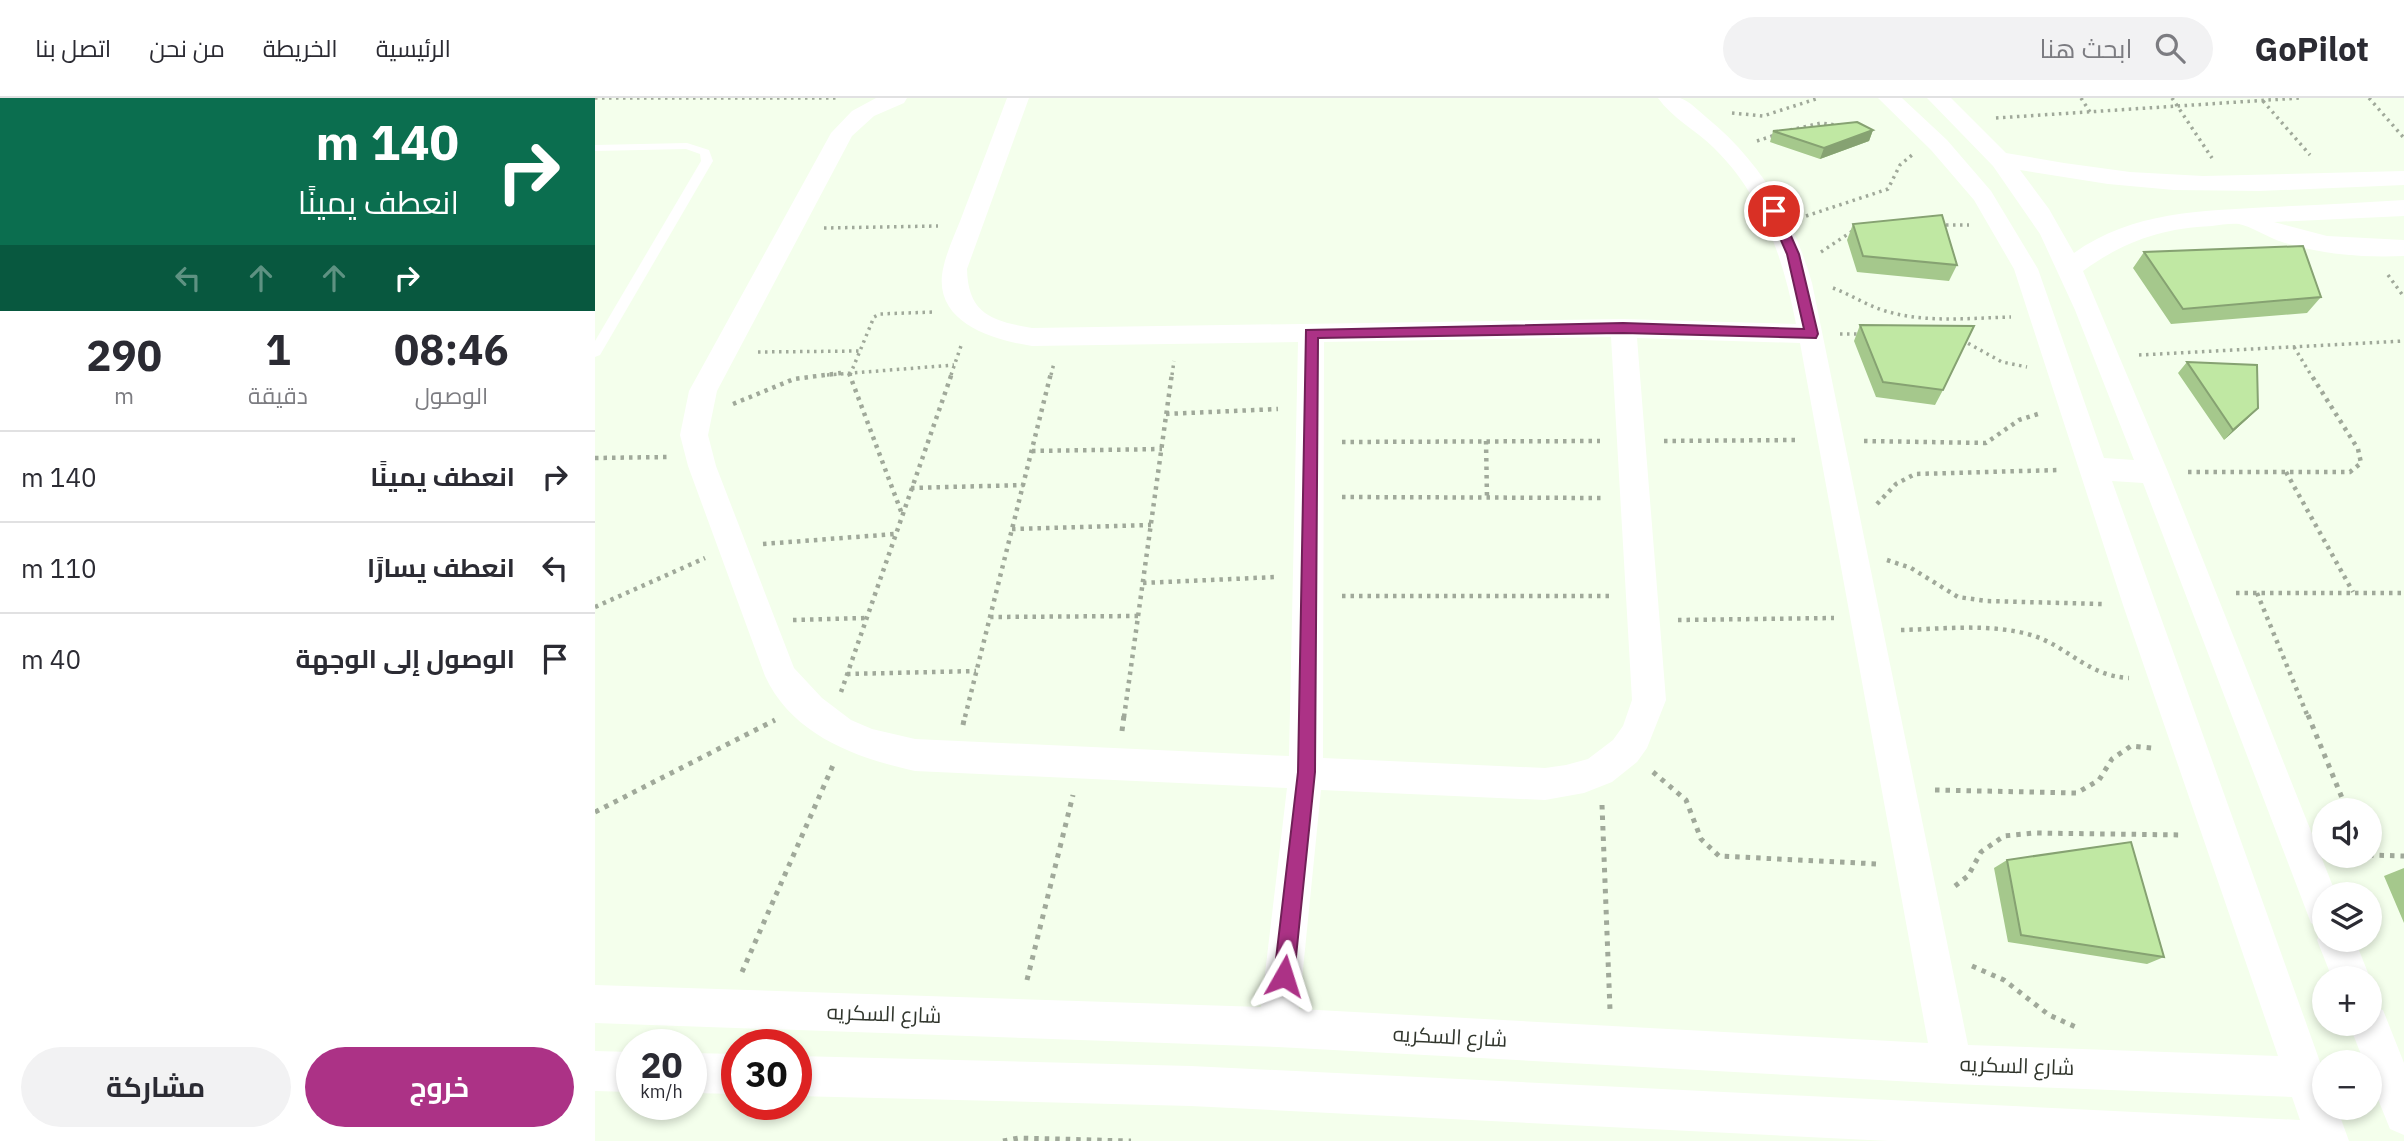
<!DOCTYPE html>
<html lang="ar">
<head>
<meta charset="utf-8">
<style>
	:root { --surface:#fff; --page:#f2f2f3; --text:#2b2b33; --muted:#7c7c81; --line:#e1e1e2; --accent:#ac3286 }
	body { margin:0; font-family:"IBM Plex Sans",Cairo,sans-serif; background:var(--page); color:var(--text); direction:rtl; height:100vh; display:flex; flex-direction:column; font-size:26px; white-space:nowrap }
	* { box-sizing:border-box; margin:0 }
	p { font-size:23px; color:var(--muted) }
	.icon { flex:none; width:38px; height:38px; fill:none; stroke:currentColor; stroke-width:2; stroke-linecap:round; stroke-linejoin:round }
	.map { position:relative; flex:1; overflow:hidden; direction:ltr }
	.panel { display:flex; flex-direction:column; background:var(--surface); width:595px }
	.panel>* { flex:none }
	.banner { background:#0b6e4f; color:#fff; overflow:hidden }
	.tools { position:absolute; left:1717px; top:700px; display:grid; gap:14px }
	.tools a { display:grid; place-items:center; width:70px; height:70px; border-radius:50%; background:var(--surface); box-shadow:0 4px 10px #0003; font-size:35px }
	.speed { position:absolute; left:21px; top:931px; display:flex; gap:14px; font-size:35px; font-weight:700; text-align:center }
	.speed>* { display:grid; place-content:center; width:91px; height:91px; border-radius:50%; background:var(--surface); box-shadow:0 4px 10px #0003; line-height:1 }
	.speed small { font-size:18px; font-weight:400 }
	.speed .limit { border:10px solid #d22; background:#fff; color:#111 }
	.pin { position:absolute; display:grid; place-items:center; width:60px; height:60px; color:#fff; margin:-30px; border:4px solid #fff; border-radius:50%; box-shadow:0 2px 7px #0007 }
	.me { position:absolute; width:77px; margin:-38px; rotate:6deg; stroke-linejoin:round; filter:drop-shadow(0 0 5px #0008) }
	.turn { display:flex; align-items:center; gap:24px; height:147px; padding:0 21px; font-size:32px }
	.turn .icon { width:91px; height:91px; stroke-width:2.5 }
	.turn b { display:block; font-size:49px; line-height:60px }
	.lanes { display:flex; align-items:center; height:66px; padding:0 21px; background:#0003; justify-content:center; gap:35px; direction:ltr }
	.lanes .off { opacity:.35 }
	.eta { display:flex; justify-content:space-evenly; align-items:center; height:119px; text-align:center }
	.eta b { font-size:42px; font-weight:700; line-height:49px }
	.primary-button { display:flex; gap:14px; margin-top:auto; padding:14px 21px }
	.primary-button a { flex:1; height:80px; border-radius:42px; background:var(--accent); color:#fff; font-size:28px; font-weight:700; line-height:80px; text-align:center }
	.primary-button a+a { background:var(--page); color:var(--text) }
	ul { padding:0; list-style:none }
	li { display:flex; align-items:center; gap:21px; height:91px; padding:0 21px; border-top:2px solid var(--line) }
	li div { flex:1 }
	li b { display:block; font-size:26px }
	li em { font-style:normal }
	header { display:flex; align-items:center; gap:42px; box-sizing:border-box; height:98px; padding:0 35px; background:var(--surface); border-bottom:2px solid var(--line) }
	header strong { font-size:33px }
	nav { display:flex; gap:38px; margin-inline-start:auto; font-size:24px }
	.search { width:490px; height:63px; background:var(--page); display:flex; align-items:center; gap:18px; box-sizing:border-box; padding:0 24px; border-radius:38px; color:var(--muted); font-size:26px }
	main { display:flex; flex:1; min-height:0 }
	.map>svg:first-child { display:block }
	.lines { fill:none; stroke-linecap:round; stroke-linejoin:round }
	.path-far2 { stroke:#a0a99a; stroke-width:3.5; stroke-dasharray:2.5 4.5; stroke-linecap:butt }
	.path-far1 { stroke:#a0a99a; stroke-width:4.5; stroke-dasharray:3.5 5; stroke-linecap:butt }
	.path { stroke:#a0a99a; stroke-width:5; stroke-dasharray:4.5 6; stroke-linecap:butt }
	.lane { fill:#fff; fill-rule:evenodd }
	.street { fill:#fff; fill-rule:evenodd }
	.wall { fill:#a5c88c }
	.shaded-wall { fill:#86a272 }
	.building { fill:#c0e8a3; stroke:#86a272; stroke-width:2 }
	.route { fill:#ac3286; stroke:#702057; stroke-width:2 }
	.labels { text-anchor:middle; stroke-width:6; stroke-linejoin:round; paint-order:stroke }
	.near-street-label { font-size:21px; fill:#31362d; stroke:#fff }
</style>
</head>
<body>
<header>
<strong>GoPilot</strong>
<div class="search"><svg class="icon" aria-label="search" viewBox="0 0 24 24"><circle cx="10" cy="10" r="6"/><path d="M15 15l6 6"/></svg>ابحث هنا</div>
<nav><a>الرئيسية</a><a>الخريطة</a><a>من نحن</a><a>اتصل بنا</a></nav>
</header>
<main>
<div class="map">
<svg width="1809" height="1043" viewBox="0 0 1809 1043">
	<rect width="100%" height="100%" fill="#f4ffec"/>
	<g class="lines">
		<path class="path-far2" d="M0,0H243
			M1486,0L1495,14
			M1577,0L1617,60
			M1774,0L1809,40
			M1668,3L1715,57
			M1137,15L1168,18L1224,0
			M1401,20L1704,0
			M1195,32L1226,25L1241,27
			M1162,43L1180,37
			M1211,118L1293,91L1305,67L1317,57
			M1344,127H1374
			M229,130L343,128
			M1226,154L1259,132
			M1793,177L1809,199
			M1238,190C1257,197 1274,209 1294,214C1333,225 1376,220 1416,219
			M1245,236H1264
			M1367,242L1407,264L1432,269
			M1699,249L1716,277
			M163,254L264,253
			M1544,257L1809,243
			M232,277L359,267
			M255,277L279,219L285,216L338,214
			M356,277L367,245
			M456,277L459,265
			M577,277L579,263"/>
		<path class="path-far1" d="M254,275L307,416
			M138,306L199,281L246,275
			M571,316L683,311
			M891,343L892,400
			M1069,343L1204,342
			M1269,343L1391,345L1424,322L1446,315
			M747,344L1005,343
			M437,353L567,351
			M0,360L73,359
			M1593,374H1755L1766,365L1763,351L1715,275
			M1691,374L1758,494
			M316,390L429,387
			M747,399L1007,400
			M1282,406L1301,386L1320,376L1464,372
			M417,431L556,427
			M168,446L300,436
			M1292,462L1316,470L1363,499L1391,503L1508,506
			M548,485L681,479
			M1641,495H1809
			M1662,495L1713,619
			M747,498H1015
			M0,509L110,460
			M395,519L543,518
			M198,522L271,520
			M1083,522L1239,520
			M1306,532C1348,531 1395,525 1436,537C1473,548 1492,578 1534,580
			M252,576L381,573
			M246,594L357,275
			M370,619L456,275
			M529,619L577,275"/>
		<path class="path" d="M1713,617L1752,712
			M368,627L370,617
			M527,633L529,617
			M1058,674L1091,702L1106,741L1124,758L1283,766
			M1340,692L1482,695L1504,682L1517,661L1536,648L1557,650
			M1007,707L1015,912
			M0,714L180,622
			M1774,757L1809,758
			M1360,788L1373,778L1386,754L1409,738L1439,735L1588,737
			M1377,868L1409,882L1454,917L1483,930
			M147,874L239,665
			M432,882L478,697
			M408,1043L424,1040L536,1043"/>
		<path class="lane" d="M92,45L114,52L118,63L5,257L0,259V243L106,63L105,56L91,51L0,53V47Z"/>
		<path class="street" d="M281,0H312L309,5L279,18L257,38L122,293L113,337L121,368L199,570L227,600L256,622L277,631L320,641L694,658L703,244L437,248C397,242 337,224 348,171C352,151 363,130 370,110C384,74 398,37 412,0H434L372,171C373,216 397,223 437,230L1028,221L1201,226C1188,160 1168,98 1119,50C1102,33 1077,20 1063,0C1070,0 1078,0 1085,0C1093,2 1104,13 1111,19C1165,63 1198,119 1217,185L1373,947L1683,958L1528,507L1419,171L1379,102L1336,52L1283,0H1307L1352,42L1396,93L1443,171L1509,360L1539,362L1480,212L1445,136L1398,68L1332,0H1356L1411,55L1469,65L1535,74L1608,78L1809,73V87L1665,93L1579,92L1513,86L1425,72L1454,111L1479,155C1538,113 1606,113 1675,109C1719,107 1764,105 1809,102V118L1679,124L1732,138L1809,142V158C1767,160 1727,156 1687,144C1674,140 1655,128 1644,126C1636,125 1625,127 1617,128C1567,130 1528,144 1488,173L1573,374L1741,796H1729V842H1760L1775,880H1737L1722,842L1727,830L1716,825L1711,812L1548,385L1517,383L1729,975V1010H1742L1754,1043H1294L596,1008L201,998V958L596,968L1705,1022L1697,999L1357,986L683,949L0,925V887L666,909L692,690L320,673C261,660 197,637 170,578L93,368L85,337L94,293L236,35L257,13ZM1016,239L1037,602L1028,628L1018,642L993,661L971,667L950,670L728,660L729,244ZM1042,240L1205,245L1333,945L704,911L726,692L950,702L989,695L1017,684L1042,664L1052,650L1071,602Z
			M1774,907L1788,912L1809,965V1037L1795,1031L1774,979V964H1769L1754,926H1774Z
			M0,953L37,954V994L0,993Z
			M96,955L142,956V996L96,995Z"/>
	</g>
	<path class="wall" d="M1278,32L1274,43L1225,61L1175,44L1178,33Z
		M1258,126L1362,167L1354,183L1262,174L1252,142Z
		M1549,154L1726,199L1712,215L1576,226L1538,170Z
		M1265,227L1348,292L1340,307L1281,299L1259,243Z
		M1592,264L1653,320L1629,342L1583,275Z
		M1412,762L1569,859L1552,866L1413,844L1399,770Z
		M1809,770V825L1789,778Z"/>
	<path class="shaded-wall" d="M1278,32L1274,43L1225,61L1229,50Z
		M1663,310L1653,320L1629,342L1638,332Z"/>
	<path class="building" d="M1262,24L1278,32L1229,50L1178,33Z
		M1347,117L1362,167L1268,158L1258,126Z
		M1708,148L1726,199L1588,211L1549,154Z
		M1265,227L1379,228L1348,292L1288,284Z
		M1592,264L1662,267L1663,310L1638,332Z
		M1536,744L1569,859L1426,837L1412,762Z"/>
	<path class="route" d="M1179,109L1185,113L1204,156L1223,236L1221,240L1028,235L723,240L720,674L699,878L696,885L689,888L682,885L679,878L703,674L711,232L1028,225L1209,231L1192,156L1173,113Z"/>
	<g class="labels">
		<g class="near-street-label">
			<text transform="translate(289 916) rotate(2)" y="7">شارع السكريه</text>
			<text transform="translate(855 939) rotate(3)" y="7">شارع السكريه</text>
			<text transform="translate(1422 968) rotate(2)" y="7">شارع السكريه</text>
		</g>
	</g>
</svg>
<div class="tools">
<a><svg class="icon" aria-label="sound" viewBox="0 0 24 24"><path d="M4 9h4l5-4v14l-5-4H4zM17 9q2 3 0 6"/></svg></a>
<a><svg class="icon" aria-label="layers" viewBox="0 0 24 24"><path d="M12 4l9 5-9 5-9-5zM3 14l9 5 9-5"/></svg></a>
<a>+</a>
<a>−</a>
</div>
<div class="speed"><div>20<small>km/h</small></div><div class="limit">30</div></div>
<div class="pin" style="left:1179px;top:113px;background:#d93025"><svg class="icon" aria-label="arrive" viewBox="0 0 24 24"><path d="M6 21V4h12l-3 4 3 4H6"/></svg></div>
<svg class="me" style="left:689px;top:878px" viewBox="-20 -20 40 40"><path d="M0-17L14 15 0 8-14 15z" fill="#ac3286" stroke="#fff" stroke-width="4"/></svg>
</div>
<section class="panel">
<div class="banner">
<div class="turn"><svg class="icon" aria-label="right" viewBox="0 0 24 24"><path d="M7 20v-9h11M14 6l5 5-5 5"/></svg><div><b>140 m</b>انعطف يمينًا</div></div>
<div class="lanes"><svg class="icon off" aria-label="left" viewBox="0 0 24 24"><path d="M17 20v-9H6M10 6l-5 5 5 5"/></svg><svg class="icon off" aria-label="ahead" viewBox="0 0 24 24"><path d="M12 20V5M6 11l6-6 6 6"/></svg><svg class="icon off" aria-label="ahead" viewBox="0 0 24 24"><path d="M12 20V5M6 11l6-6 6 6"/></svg><svg class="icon" aria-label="right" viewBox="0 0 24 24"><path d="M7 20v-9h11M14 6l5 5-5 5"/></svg></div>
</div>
<div class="eta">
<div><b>08:46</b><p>الوصول</p></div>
<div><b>1</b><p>دقيقة</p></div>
<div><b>290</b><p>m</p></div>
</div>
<ul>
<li><svg class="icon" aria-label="right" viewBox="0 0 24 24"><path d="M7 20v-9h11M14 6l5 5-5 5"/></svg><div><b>انعطف يمينًا</b></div><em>140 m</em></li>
<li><svg class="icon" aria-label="left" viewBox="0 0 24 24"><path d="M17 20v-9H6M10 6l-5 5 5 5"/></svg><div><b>انعطف يسارًا</b></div><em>110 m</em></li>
<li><svg class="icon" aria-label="arrive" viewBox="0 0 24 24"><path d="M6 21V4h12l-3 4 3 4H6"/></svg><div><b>الوصول إلى الوجهة</b></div><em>40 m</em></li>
</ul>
<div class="primary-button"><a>خروج</a><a>مشاركة</a></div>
</section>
</main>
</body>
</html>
